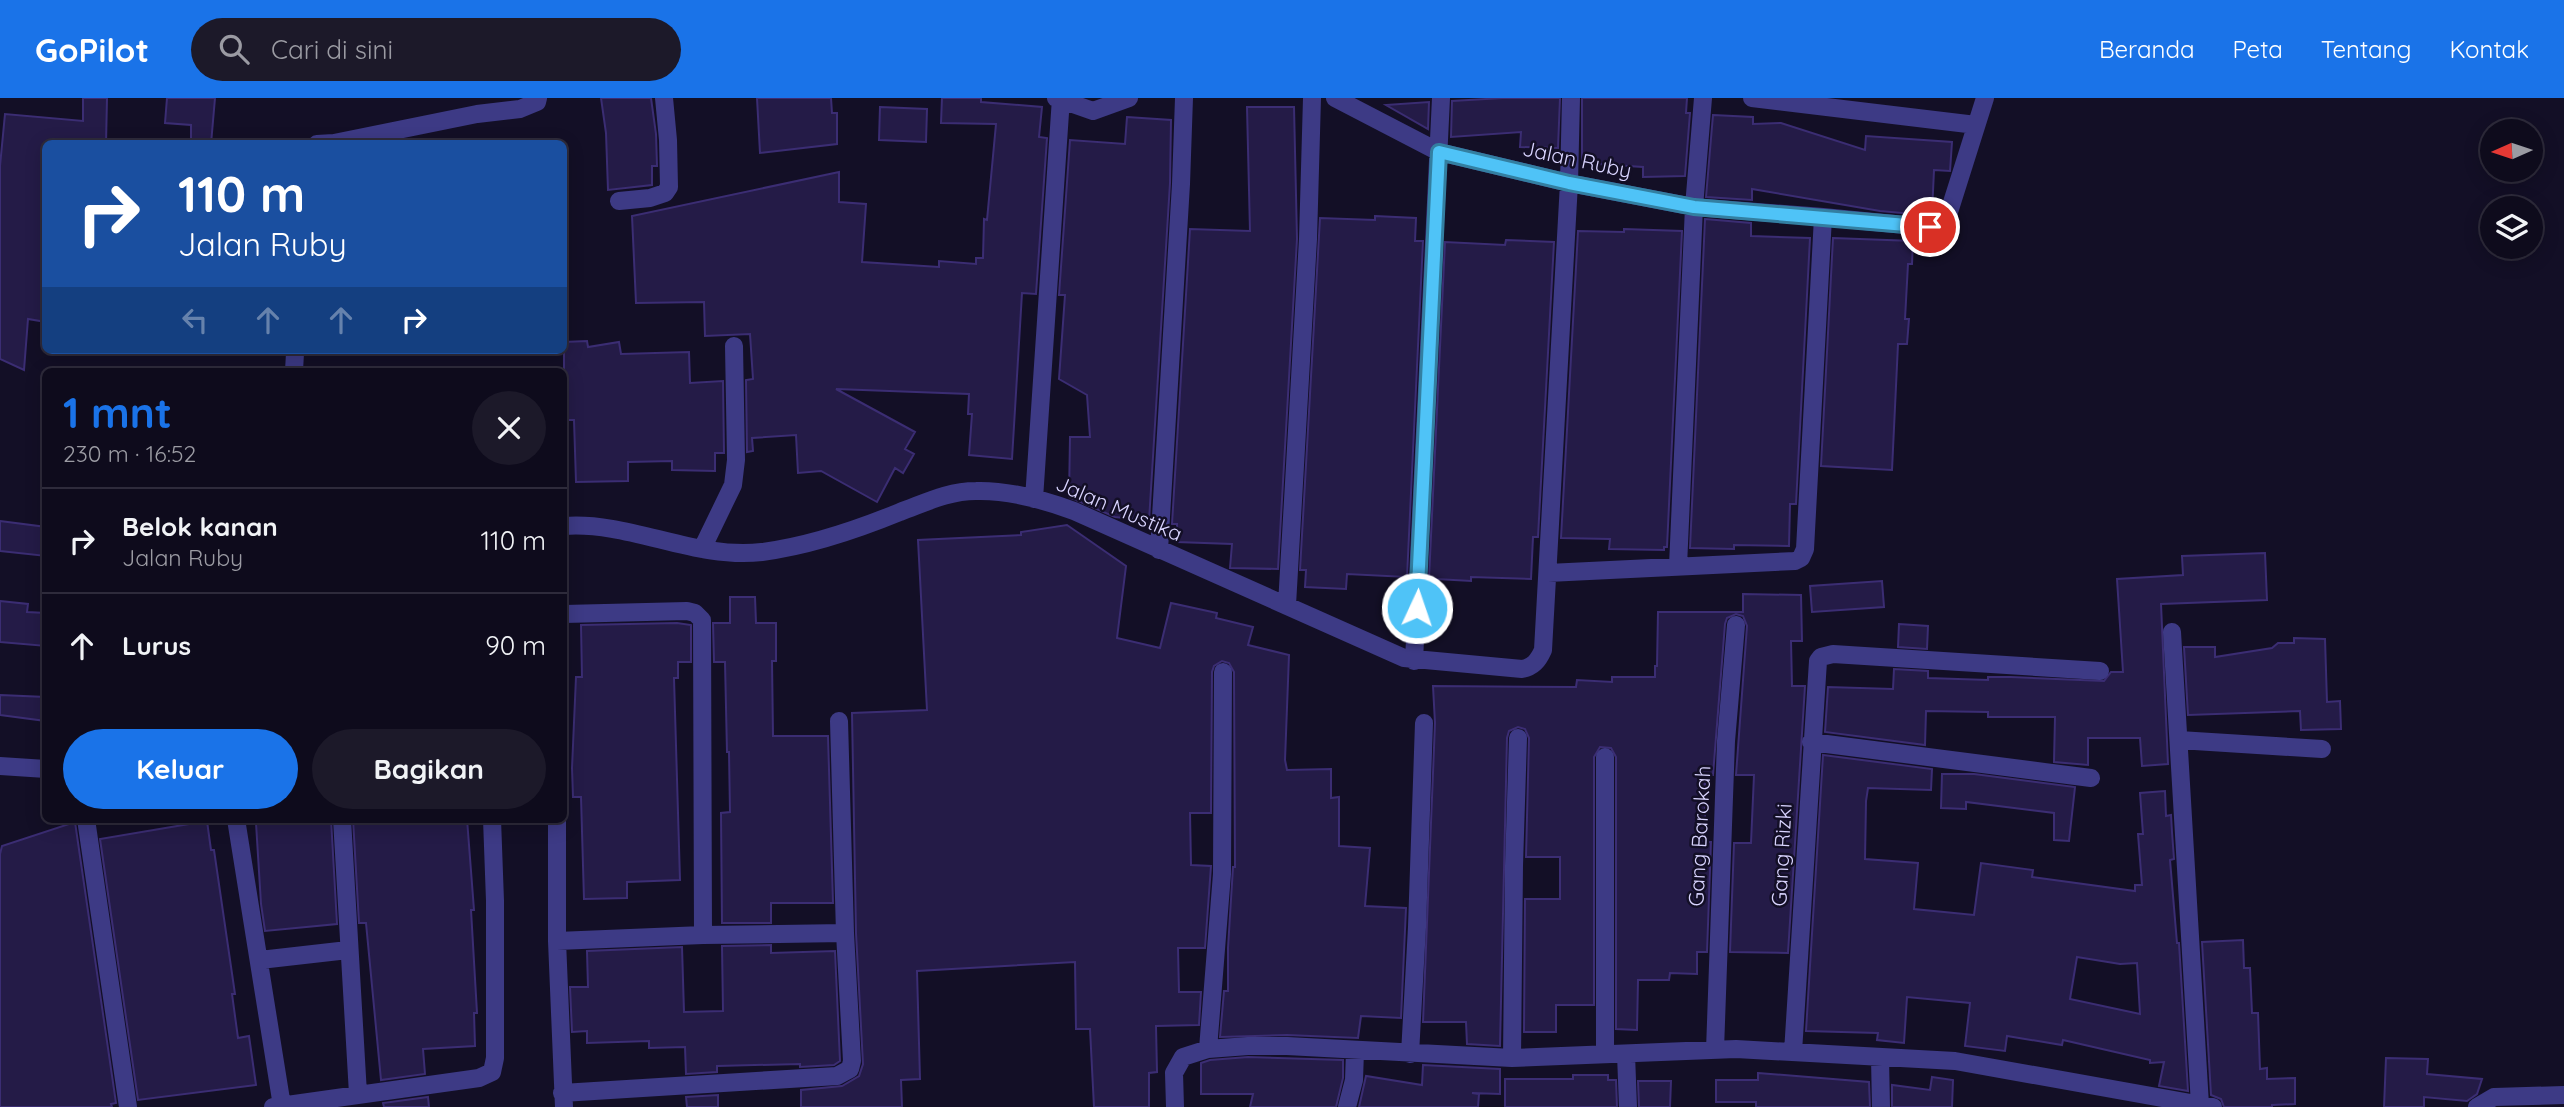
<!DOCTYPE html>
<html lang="id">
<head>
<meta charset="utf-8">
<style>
	:root { --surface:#0e0b1c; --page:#1c1929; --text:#f1f3f6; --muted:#9b9ba3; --line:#2e2b3b; --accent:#1a73e8 }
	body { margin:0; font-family:Quicksand,sans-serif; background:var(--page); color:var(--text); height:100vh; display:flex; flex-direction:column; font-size:26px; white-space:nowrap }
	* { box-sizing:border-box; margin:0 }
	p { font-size:23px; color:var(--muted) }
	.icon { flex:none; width:38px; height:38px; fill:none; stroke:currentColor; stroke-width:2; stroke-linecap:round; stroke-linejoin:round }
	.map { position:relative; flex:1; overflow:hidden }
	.details { position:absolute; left:42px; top:270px; width:525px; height:455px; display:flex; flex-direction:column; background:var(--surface); border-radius:10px; box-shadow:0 4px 18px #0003,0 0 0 2px var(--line) }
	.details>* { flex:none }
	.hud { position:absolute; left:42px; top:42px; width:525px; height:214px; border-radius:10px; box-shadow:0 4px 18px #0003,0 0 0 2px var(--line); background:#1a4fa0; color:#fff; overflow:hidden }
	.needle { width:46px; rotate:267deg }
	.fabs { position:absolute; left:2480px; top:21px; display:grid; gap:14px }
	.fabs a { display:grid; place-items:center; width:63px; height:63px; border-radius:50%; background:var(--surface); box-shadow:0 4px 18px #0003,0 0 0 2px var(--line); font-size:35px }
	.pin { position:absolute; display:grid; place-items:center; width:60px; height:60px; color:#fff; margin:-30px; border:4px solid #fff; border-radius:50%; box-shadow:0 2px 7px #0007 }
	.me { position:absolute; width:77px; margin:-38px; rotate:3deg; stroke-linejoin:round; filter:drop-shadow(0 0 5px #0008) }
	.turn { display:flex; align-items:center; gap:24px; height:147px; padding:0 21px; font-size:32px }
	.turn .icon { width:91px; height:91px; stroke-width:2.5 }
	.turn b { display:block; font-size:49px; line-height:60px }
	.lanes { display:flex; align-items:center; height:66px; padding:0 21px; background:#0003; justify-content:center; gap:35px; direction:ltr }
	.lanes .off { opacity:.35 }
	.round { display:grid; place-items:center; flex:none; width:74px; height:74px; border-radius:37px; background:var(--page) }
	.head { display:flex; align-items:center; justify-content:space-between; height:119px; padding:0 21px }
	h1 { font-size:42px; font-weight:700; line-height:52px; color:var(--accent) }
	.primary-button { display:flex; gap:14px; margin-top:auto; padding:14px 21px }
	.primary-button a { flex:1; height:80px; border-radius:42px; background:var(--accent); color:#fff; font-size:28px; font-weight:700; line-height:80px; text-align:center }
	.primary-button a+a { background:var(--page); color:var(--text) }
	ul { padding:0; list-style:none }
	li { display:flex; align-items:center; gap:21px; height:105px; padding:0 21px; border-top:2px solid var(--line) }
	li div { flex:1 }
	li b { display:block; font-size:26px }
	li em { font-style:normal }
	header { display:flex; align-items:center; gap:42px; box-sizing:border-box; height:98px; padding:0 35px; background:var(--accent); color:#fff }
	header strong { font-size:33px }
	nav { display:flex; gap:38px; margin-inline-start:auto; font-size:24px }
	.search { width:490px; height:63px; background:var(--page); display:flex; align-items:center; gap:18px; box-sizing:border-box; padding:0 24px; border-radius:38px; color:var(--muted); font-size:26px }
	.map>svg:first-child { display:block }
	.building { fill:#241b47; stroke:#3b2d73; stroke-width:2; fill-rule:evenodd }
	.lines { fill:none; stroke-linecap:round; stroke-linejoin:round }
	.minor { stroke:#3d3a85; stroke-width:18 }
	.route-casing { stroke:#337fa1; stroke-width:18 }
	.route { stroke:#4fc3f7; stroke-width:12 }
	.labels { text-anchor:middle; stroke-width:5; stroke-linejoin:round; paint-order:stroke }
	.street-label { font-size:21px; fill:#d9d4ff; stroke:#130f26 }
</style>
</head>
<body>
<header>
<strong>GoPilot</strong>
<div class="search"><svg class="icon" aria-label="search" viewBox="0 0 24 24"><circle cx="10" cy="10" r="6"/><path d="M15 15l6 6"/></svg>Cari di sini</div>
<nav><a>Beranda</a><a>Peta</a><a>Tentang</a><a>Kontak</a></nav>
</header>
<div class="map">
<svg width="2564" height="1009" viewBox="0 0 2564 1009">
	<rect width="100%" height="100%" fill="#130f26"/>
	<path class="building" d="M83,0H107L106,46H46V224L28,221L24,272L0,261V68L5,16L83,23Z
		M167,0H215L211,46H191V27L165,25Z
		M601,0H651L656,36L657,68H652V87L608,92L606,35Z
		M757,0H831L832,15H837V46L760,55Z
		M942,0H981V4L1042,9L1039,39L1047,40L1036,196L1022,195L1012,361L969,357L972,316H968L969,296L836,291L915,334L905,351L914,356L903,375L895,370L877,404L821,373L798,375L796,337L752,340L753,353L747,354L746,282L753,281L750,236L705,238L704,204L636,205L632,118L839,74V104L866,106L862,164L939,169V163L976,166V160H983L984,121L987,122L996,26L941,25Z
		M1503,0H1560L1558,50L1520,49L1521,34L1451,39L1452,3Z
		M1582,0H1687L1686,15H1690L1685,78L1643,79V69L1582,65Z
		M1429,4L1428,31L1386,7Z
		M880,9L927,11L926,44L879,42Z
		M1247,9H1294L1297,141L1278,471L1230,470L1232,446L1177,444V426H1172L1190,131L1250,133Z
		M1713,17L1753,19V26L1781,25L1865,52L1866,38L1952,44L1950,73L1934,72L1932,115L1924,117L1880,113L1752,91V102L1706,99Z
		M1127,19L1171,22L1170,85L1149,423L1115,419L1069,399L1070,339H1090L1087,297L1059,281L1065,197H1059L1070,42L1125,46Z
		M1375,118L1416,120L1415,143H1423L1407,479L1347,476L1346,491L1305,489L1306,472H1300L1320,120L1375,122Z
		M1705,121L1751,125V138L1810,140L1796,406H1790L1789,448L1734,447V451L1690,450Z
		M1624,131L1682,133L1667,449H1664V452L1609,451L1610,441L1561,440L1578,133L1624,134Z
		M1833,140L1913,143L1912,166H1908L1905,221H1909L1907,246H1898L1892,372L1821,368Z
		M1506,142L1554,144L1538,439H1533L1531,481L1471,479V483L1436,481L1429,480L1445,144L1505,147Z
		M587,243L588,249L619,244L621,256L689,254L690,285L723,283L724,355H715V373L672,372V363L628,364V383L576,384L574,322H564V244Z
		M0,423L46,429V458L0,453Z
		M1067,427L1126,468L1117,540L1160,550L1171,505L1217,515L1216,520L1253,529L1248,547L1289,557L1285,662L1287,672L1331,671V700L1339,699V748L1370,750L1365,808L1406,810L1401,920L1361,918L1358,940L1287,937L1220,939L1224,893H1228V850L1233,769H1235L1234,574L1229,565L1222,563L1214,568L1212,574L1211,715H1190L1191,767L1211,768L1205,850H1178L1179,894H1201L1199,927L1156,928L1157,974L1149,975V1009H1094L1090,931H1076L1075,864L917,873L920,981L901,982L902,1009H801V992L842,988L859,978L863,966L856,835L852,615L927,612L918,442L1021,437V434Z
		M2265,455L2267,502L2161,506L2168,666L2142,668L2140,640H2088V667L2054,664L2055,619H1988V614L1926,613L1925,647L1825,634L1828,589L1893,591L1894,571L1928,573V580L1988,582V579H2011L2104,583L2111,574H2123L2117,481L2183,477L2182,458Z
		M1882,483L1884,509L1812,514L1810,488Z
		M1743,496L1801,497L1802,543H1791L1792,588H1805L1788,855L1730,854L1734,745H1751L1754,677H1736L1747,528L1743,518L1736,516L1727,520L1725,526L1713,677H1705V744H1711L1707,854H1697V876L1670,875L1669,882H1638L1637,932L1616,931V659L1611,650L1600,649L1594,659V907H1556V934H1524L1525,801H1560V759H1526L1529,640L1525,631L1518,629L1509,633L1507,640L1500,948L1467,946L1466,924H1423L1435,625L1433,588L1576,589L1577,582L1612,584V579H1655V568H1657L1658,514H1743Z
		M730,499H755L756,525H776V563H772L773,638H828L833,805H771V825H722L721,715L730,714L729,654H727L725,564H714L713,525H730Z
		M0,503L28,506L27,514L46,515V548L0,544Z
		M677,525L691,527V564H678V580H674L680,782L627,784V800L584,801L581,699H573L572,670L576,579H582L581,527Z
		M1899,526L1928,528L1927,551L1898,549Z
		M2294,540L2325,541L2327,604L2340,603L2341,631L2301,632L2300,613L2188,617L2184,549H2215V559L2272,550L2278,545H2294Z
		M0,597L46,599V623L0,617Z
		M1823,657L1932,671L1931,692L1868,690L1866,703L1865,761L1918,765L1914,811L1974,817L1981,765L2033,772L2032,779L2135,793V787H2142L2138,736H2143L2140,695L2165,693L2166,718L2171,717L2172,734L2174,761L2170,762L2177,845H2179L2188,993L2159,988L2164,964L2150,965V962L2063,942L2062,947L2007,938L2005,953L1965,948L1970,905L1907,899L1904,945L1877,942L1878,935L1806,933ZM2077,859L2120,866L2137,865L2140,916L2070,901Z
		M1942,676H1974L2075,689L2069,743L2054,742V715L1966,704V711L1941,710Z
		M300,721H331L337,826L265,833L261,806L256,725L300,723Z
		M353,721H467L474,812H471L477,915H474L475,948L423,951L425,976L381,982L366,825H359Z
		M207,723L211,752H214L235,896H232L238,940L249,938L256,987L138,1002L100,741Z
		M75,724L116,1005L111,1006L112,1009H0V756L2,748Z
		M2243,842L2244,870H2250L2252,915H2258L2260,971L2267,970V981L2295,980V1006L2272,1007V1009H2224L2221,1001L2211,997L2202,844Z
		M771,847V855L835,853L840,963L834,967L800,969V966L717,968V974L686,976L685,949L649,950V943L587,945V933L572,934L570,889H588L587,853L682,849L684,914L723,913L722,848Z
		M1248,959L1343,962V980L1336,1009H1250L1253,996H1201V965L1210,962Z
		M2386,960L2428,961L2427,976L2482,981L2477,996L2467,1003L2424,999V1009H2384Z
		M1423,967L1500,971V996L1472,995L1479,996L1478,1009H1359L1366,978L1422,987Z
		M1758,975L1869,984L1870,1009H1756V1004H1716V982H1758Z
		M1573,977H1608V982H1616L1617,1009H1505V981H1573Z
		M1932,979L1953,982L1952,1009H1892V987L1930,992Z
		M1638,983H1671L1670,1009H1639Z
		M718,997V1009H687L686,999Z
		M428,999L429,1009H384L383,1005Z"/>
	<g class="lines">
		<path class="minor" d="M1056,0L1093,13L1129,0
			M1335,0L1439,54L1569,85L1694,109L1823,119
			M1752,0L1976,27
			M317,46L334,45L477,16L520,11L537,4L538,0
			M619,103L650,100L665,95L669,89L668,42L664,0
			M294,273L295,255
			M1034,401L1061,0
			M564,428C631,423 694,462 762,454C809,448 856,432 900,414C925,405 948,393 976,393C1009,392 1044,402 1074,413L1404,560L1522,571C1533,569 1538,563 1543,552L1569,85L1571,0
			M702,451L733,387L736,362L734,248
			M1159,452L1181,86L1184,0
			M1678,468L1694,109L1703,0
			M1548,475L1795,463L1801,460L1805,451L1823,119L1925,129L1942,123L1949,114L1985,0
			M1287,507L1308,141L1312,0
			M564,516L687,513L695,515L702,522L703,837
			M2172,534L2200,1007
			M1414,563L1441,0
			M2179,642L2322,651
			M1811,644L2091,680
			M0,668L46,671
			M86,721L128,1009
			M236,721L282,1008
			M342,721L358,996
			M557,721V843L564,1009
			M557,843L703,837L845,835
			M260,862L348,852
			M1208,951L1222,776L1223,574
			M1715,952L1726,643L1736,527
			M1793,954L1818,563L1821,559L1833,556L2100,573
			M1410,956L1417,829L1424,625
			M1605,956V659
			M1626,956L1628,1009
			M1512,960L1514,768L1518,640
			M1880,960L1881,1009
			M562,995L837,978L850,971L852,963L845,835L839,623
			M273,1009L479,980L492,974L495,960V803L492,721
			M1175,1009L1174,975L1183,959L1208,951L1248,948H1287L1512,960L1736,951L1955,963L2213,1009
			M1347,1009L1354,982L1355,953
			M2477,1009L2494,999L2564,997"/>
	</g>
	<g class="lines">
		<g class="route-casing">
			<path id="route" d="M1417,510L1439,54L1569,85L1694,109L1930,129"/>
		</g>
		<use href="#route" class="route"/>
	</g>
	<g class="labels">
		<g class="street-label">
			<text transform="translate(1577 62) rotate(12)" y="7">Jalan Ruby</text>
			<text transform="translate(1119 411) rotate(23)" y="7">Jalan Mustika</text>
			<text transform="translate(1700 738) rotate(-87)" y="7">Gang Barokah</text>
			<text transform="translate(1782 757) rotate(-87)" y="7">Gang Rizki</text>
		</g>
	</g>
</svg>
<div class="fabs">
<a><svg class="needle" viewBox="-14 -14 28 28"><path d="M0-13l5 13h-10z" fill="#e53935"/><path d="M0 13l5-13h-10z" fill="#9b9ba3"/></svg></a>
<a><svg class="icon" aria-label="layers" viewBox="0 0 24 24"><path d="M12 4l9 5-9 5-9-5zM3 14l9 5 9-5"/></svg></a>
</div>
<div class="pin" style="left:1930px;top:129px;background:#d93025"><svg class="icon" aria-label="arrive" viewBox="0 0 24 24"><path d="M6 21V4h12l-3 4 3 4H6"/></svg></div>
<svg class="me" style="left:1417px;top:510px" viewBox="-20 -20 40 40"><circle r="17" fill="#4fc3f7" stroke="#fff" stroke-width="3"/><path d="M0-11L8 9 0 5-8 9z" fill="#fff"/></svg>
<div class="hud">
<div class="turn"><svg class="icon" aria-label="right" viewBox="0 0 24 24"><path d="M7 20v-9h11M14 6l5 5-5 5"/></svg><div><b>110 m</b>Jalan Ruby</div></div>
<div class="lanes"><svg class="icon off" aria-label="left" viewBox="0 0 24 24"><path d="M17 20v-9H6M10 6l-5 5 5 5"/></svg><svg class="icon off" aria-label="ahead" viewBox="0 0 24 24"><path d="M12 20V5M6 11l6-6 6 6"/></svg><svg class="icon off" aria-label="ahead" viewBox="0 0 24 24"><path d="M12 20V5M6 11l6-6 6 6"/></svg><svg class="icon" aria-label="right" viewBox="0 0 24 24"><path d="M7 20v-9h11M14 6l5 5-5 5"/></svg></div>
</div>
<section class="details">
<div class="head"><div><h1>1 mnt</h1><p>230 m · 16:52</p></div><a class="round"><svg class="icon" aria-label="close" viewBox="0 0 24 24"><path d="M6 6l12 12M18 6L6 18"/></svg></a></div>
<ul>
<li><svg class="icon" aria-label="right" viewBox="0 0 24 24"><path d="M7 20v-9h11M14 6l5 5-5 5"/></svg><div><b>Belok kanan</b><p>Jalan Ruby</p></div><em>110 m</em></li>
<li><svg class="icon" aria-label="ahead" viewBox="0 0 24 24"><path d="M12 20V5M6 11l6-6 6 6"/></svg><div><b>Lurus</b></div><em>90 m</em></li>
</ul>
<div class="primary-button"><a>Keluar</a><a>Bagikan</a></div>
</section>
</div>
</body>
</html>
